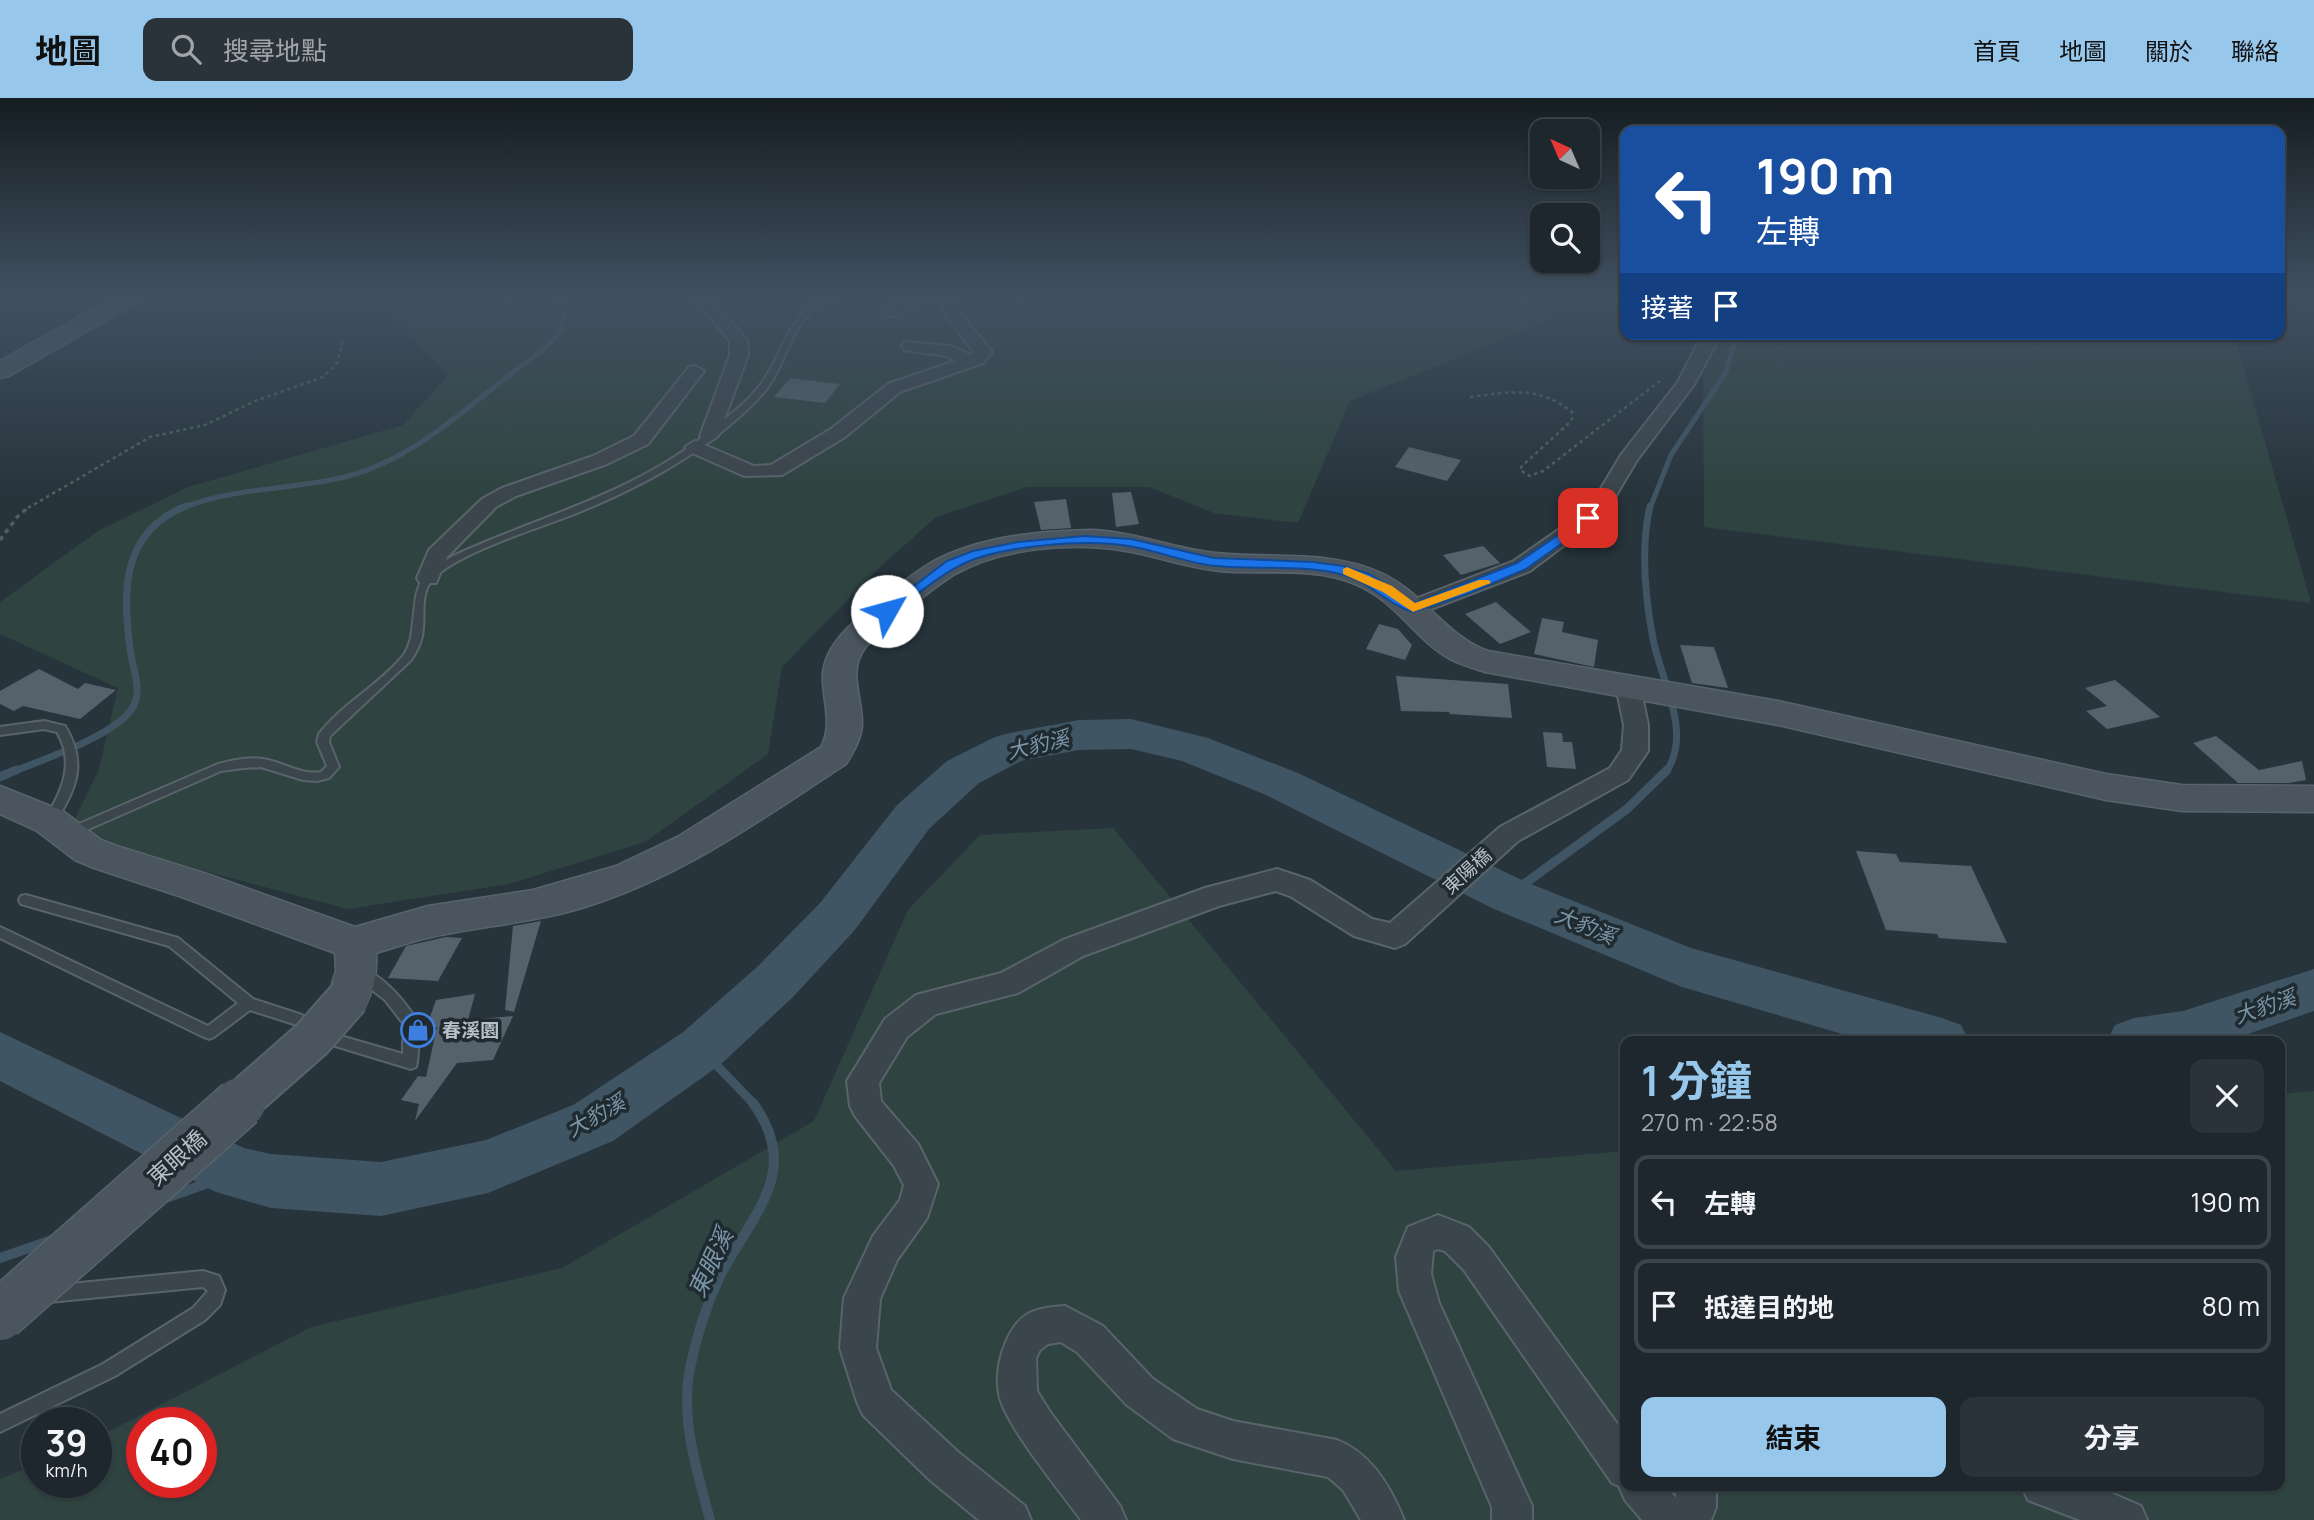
<!DOCTYPE html>
<html lang="zh-TW">
<head>
<meta charset="utf-8">
<style>
	:root { --surface:#1d272d; --page:#2a3339; --text:#f1f3f6; --muted:#a0a5aa; --line:#3b4449; --accent:#98c7ec }
	body { margin:0; font-family:Manrope,"Noto Sans TC",sans-serif; background:var(--page); color:var(--text); height:100vh; display:flex; flex-direction:column; font-size:26px; white-space:nowrap }
	* { box-sizing:border-box; margin:0 }
	p { font-size:23px; color:var(--muted) }
	.icon { flex:none; width:38px; height:38px; fill:none; stroke:currentColor; stroke-width:2; stroke-linecap:round; stroke-linejoin:round }
	.map { position:relative; flex:1; overflow:hidden }
	.panel { position:absolute; left:1620px; top:938px; width:665px; height:455px; display:flex; flex-direction:column; background:var(--surface); border-radius:14px; box-shadow:0 2px 5px #0004,0 0 0 2px var(--line) }
	.panel>* { flex:none }
	.top-card { position:absolute; left:1620px; top:28px; width:665px; height:214px; border-radius:14px; box-shadow:0 2px 5px #0004,0 0 0 2px var(--line); background:#1a4fa0; color:#fff; overflow:hidden }
	.needle { width:46px; rotate:316deg }
	.fabs { position:absolute; left:1530px; top:21px; display:grid; gap:14px }
	.fabs a { display:grid; place-items:center; width:70px; height:70px; border-radius:14px; background:var(--surface); box-shadow:0 2px 5px #0004,0 0 0 2px var(--line); font-size:35px }
	.speed { position:absolute; left:21px; top:1309px; display:flex; gap:14px; font-size:35px; font-weight:700; text-align:center }
	.speed>* { display:grid; place-content:center; width:91px; height:91px; border-radius:50%; background:var(--surface); box-shadow:0 2px 5px #0004,0 0 0 2px var(--line); line-height:1 }
	.speed small { font-size:18px; font-weight:400 }
	.speed .limit { border:10px solid #d22; background:#fff; color:#111 }
	.pin { position:absolute; display:grid; place-items:center; width:60px; height:60px; color:#fff; margin:-30px; border-radius:14px; box-shadow:0 4px 10px #0006 }
	.me { position:absolute; width:77px; margin:-38px; rotate:52deg; stroke-linejoin:round; filter:drop-shadow(0 0 5px #0008) }
	.turn { display:flex; align-items:center; gap:24px; height:147px; padding:0 21px; font-size:32px }
	.turn .icon { width:91px; height:91px; stroke-width:2.5 }
	.turn b { display:block; font-size:49px; line-height:60px }
	.then { display:flex; align-items:center; height:66px; padding:0 21px; background:#0003; gap:14px; font-size:26px }
	.round { display:grid; place-items:center; flex:none; width:74px; height:74px; border-radius:14px; background:var(--page) }
	.head { display:flex; align-items:center; justify-content:space-between; height:119px; padding:0 21px }
	h1 { font-size:42px; font-weight:700; line-height:52px; color:var(--accent) }
	.primary-button { display:flex; gap:14px; margin-top:auto; padding:14px 21px }
	.primary-button a { flex:1; height:80px; border-radius:14px; background:var(--accent); color:#111; font-size:28px; font-weight:700; line-height:80px; text-align:center }
	.primary-button a+a { background:var(--page); color:var(--text) }
	ul { padding:0; list-style:none }
	li { display:flex; align-items:center; gap:21px; height:94px; margin:0 14px 10px; padding:0 7px; border:4px solid var(--line); border-radius:14px }
	li div { flex:1 }
	li b { display:block; font-size:26px }
	li em { font-style:normal }
	header { display:flex; align-items:center; gap:42px; box-sizing:border-box; height:98px; padding:0 35px; background:var(--accent); color:#111 }
	header strong { font-size:33px }
	nav { display:flex; gap:38px; margin-inline-start:auto; font-size:24px }
	.search { width:490px; height:63px; background:var(--page); display:flex; align-items:center; gap:18px; box-sizing:border-box; padding:0 24px; border-radius:14px; color:var(--muted); font-size:26px }
	.map>svg:first-child { display:block }
	.green { fill:#2f4440; fill-rule:evenodd }
	.lines { fill:none; stroke-linecap:round; stroke-linejoin:round }
	.stream-far3 { stroke:#3f5563; stroke-width:5 }
	.stream-far2 { stroke:#3f5563; stroke-width:7 }
	.stream-far1 { stroke:#3f5563; stroke-width:9 }
	.stream { stroke:#3f5563; stroke-width:10 }
	.river { fill:#3f5563; fill-rule:evenodd }
	.building { fill:#55626b }
	.lane-casing { stroke:#59636a; stroke-width:4 }
	.street-casing { stroke:#59636a; stroke-width:4 }
	.secondary-casing { stroke:#59636a; stroke-width:3 }
	.path-far1 { stroke:#4e605f; stroke-width:2.5; stroke-dasharray:3.5 3.5; stroke-linecap:butt }
	.path { stroke:#4e605f; stroke-width:3.5; stroke-dasharray:4.5 4.5; stroke-linecap:butt }
	.lane { fill:#3b454c; fill-rule:evenodd }
	.street { fill:#3b454c; fill-rule:evenodd }
	.secondary { fill:#4a555f; fill-rule:evenodd }
	.secondary-bridge-far1-casing { stroke:#59636a; stroke-width:44; stroke-linecap:butt }
	.secondary-bridge-casing { stroke:#59636a; stroke-width:53; stroke-linecap:butt }
	.secondary-bridge-far1 { stroke:#4a555f; stroke-width:40 }
	.secondary-bridge { stroke:#4a555f; stroke-width:50 }
	.route { fill:#1a73e8; stroke:#114b97; stroke-width:2 }
	.slow { fill:#f59e0b }
	.labels { text-anchor:middle; stroke-width:7; stroke-linejoin:round; paint-order:stroke }
	.street-label { font-size:19px; fill:#b7c0c7; stroke:#202a31 }
	.poi-label { font-size:19px; font-weight:bold; fill:#b7c0c7; stroke:#202a31; text-anchor:start }
	.water-label { font-size:21px; font-style:italic; fill:#7b96a7; stroke:#202a31 }
	.near-street-label { font-size:23px; fill:#b7c0c7; stroke:#202a31 }
	.near-water-label { font-size:24px; font-style:italic; fill:#7b96a7; stroke:#202a31 }
</style>
</head>
<body>
<header>
<strong>地圖</strong>
<div class="search"><svg class="icon" aria-label="search" viewBox="0 0 24 24"><circle cx="10" cy="10" r="6"/><path d="M15 15l6 6"/></svg>搜尋地點</div>
<nav><a>首頁</a><a>地圖</a><a>關於</a><a>聯絡</a></nav>
</header>
<div class="map">
<svg width="2314" height="1422" viewBox="0 0 2314 1422">
	<rect width="100%" height="100%" fill="#27343c"/>
	<path class="green" d="M373,198H1587L1530,230L1350,303L1298,425L1214,415L1149,389H1027L936,419L879,470L782,569L768,656L645,744L509,786L348,811L204,773L69,733L99,671L118,590L0,536V504L98,433L188,389L403,327L448,277Z
		M1703,236H2234L2311,505L1704,429Z
		M1113,730L1396,1073L1626,1053V1388H2280V996L2314,993V1422H0V1381L37,1366V1384H96V1340L311,1229L562,1170L814,1023L908,812L980,737ZM142,1325H201V1384H142Z"/>
	<g class="lines">
		<path class="stream-far3" d="M182,410C235,389 290,392 345,379C409,363 461,315 512,275C531,260 562,244 565,217L554,198
			M1650,410L1671,357L1726,274L1737,236"/>
		<path class="stream-far2" d="M1650,408C1640,451 1645,498 1653,541C1661,583 1693,635 1666,674
			M12,674C42,662 117,637 133,609C142,593 134,574 131,557C122,496 120,434 186,408"/>
		<path class="stream-far1" d="M0,679L16,672
			M1509,797L1627,711L1667,672
			M701,951L754,1006"/>
		<path class="stream" d="M163,1101L236,1075
			M0,1160L52,1142
			M710,1422C697,1373 680,1321 690,1270C696,1240 707,1206 720,1178C752,1116 803,1074 753,1005"/>
		<path class="river" d="M1131,621L1208,640L1298,675L1526,784L1691,850L1942,920L1961,927L1969,943H1866L1682,889L1492,810L1266,697L1182,663L1131,651L1079,652L1021,663L979,685L929,731L854,833L793,899L720,967L613,1043L488,1095L381,1118L271,1110L216,1094L0,983V934L244,1050L271,1056L381,1064L486,1042L573,1007L682,935L757,869L820,805L897,707L947,663L995,639L1010,635L1079,622Z
			M2314,871V913L2228,943H2107L2115,927L2134,920L2183,913Z"/>
	</g>
	<path class="building" d="M790,280L840,286L825,305L774,299Z
		M1409,349L1461,362L1447,383L1395,369Z
		M1131,394L1139,426L1116,429L1112,395Z
		M1066,401L1071,430L1041,432L1034,404Z
		M1483,448L1500,465L1461,477L1443,457Z
		M1496,504L1512,518L1531,534L1500,546L1465,516Z
		M1542,520L1564,524L1562,534L1598,542L1594,569L1534,556Z
		M1379,526L1398,531L1412,547L1405,562L1366,551Z
		M1680,547L1714,549L1728,590L1692,585Z
		M39,571L78,591L85,585L116,592L80,621L23,608L14,613L0,606V593Z
		M1396,578L1508,586L1512,620L1450,616L1449,614L1401,613Z
		M2115,582L2160,619L2107,631L2086,613L2107,608L2085,590Z
		M1543,634L1562,635L1563,644H1572L1576,671L1547,669Z
		M2216,638L2259,672L2302,663L2306,682L2289,685H2238L2193,645Z
		M1856,753L1896,756L1900,764L1971,768L2007,845L1939,840L1937,836L1886,832Z
		M541,823L514,914L505,912L513,828Z
		M446,839L462,840L438,883L388,880L406,848Z
		M475,896L468,922L513,918L493,962L457,965L415,1023L419,1006L401,1002L418,978L426,979L437,929L426,930L436,902Z"/>
	<g class="lines">
		<g class="lane-casing">
			<path id="lane" d="M826,198H835C826,204 816,208 809,216C790,236 785,264 770,286C753,311 708,346 682,362C648,384 609,402 572,417C538,430 455,456 432,482C419,497 426,520 422,538C420,547 416,555 411,562L330,638L329,644L339,669L329,680L317,683L303,682L261,669L243,670L221,673L73,738H65L63,735L65,732L218,666C234,662 251,658 268,662C286,666 302,677 321,674L327,668L317,644L319,636C342,606 379,587 403,558C408,551 411,542 412,533C418,490 411,482 453,458C537,419 633,396 706,336C725,321 747,305 761,286C784,255 788,215 826,198Z
				M44,623L65,628C88,665 76,692 54,726L50,728L44,723C61,695 76,666 57,634L44,631L0,637V629Z
				M26,797L178,840L253,901L302,917L304,921L302,925L297,927L250,912L214,939L209,941L204,939L0,840V829L208,928L238,905L169,848L21,806L19,802L21,798Z
				M360,869C385,879 404,902 418,924C420,930 418,962 416,969L411,971L332,947L330,943L332,939L337,937L403,956V944L406,929L385,902L355,879L353,875L355,871Z
				M203,1173L219,1178L225,1192L220,1207L205,1222L115,1278L0,1334V1316L103,1266L193,1210L208,1193L203,1189L49,1204L43,1202L41,1196L43,1190L49,1188Z"/>
		</g>
		<g class="street-casing">
			<path id="street" d="M692,198H708L747,242L748,257L718,338L709,344L700,338L730,257V243Z
				M916,198H937L897,218H885L883,214Z
				M939,198H955L962,217L992,254L983,265L900,294L845,339L782,377L744,378L688,353L685,349L695,343L754,368L771,367L831,331L888,286L955,263L946,258L905,252L902,248L905,244L951,248L971,257L974,254L946,218Z
				M1699,236H1715L1716,245L1695,285L1637,362L1608,411L1595,424L1530,473L1421,515H1405L1402,510L1405,505L1514,463L1581,416L1593,404L1621,357L1678,284L1698,245Z
				M695,268L704,273L648,346L607,366L516,398L496,409L447,459L436,485H420L417,480L429,452L482,401L502,390L593,358L634,338L689,269Z
				M1628,580L1636,582L1640,588L1648,627V653L1628,682L1518,743L1405,846L1395,850L1354,838L1290,798L1276,793L1219,808L1083,858L1018,895L936,916L907,939L879,985L881,1003L918,1046L938,1086L927,1120L897,1162L880,1201L876,1250L891,1292L958,1354L1025,1408L1031,1422H979L930,1382L863,1317L857,1304L840,1250L844,1200L873,1138L900,1102L904,1087L894,1068L855,1018L850,1008L847,983L885,921L916,897L1001,875L1063,842L1205,790L1277,771L1310,782L1372,821L1390,825L1500,729L1610,670L1622,652L1624,627L1616,588L1620,582Z
				M1438,1117L1469,1129L1488,1148L1626,1338V1388H1665L1676,1400V1388H1716V1409L1711,1422H1642L1625,1402L1619,1388L1612,1385L1464,1172L1445,1153L1438,1151L1433,1153L1431,1176L1439,1205L1532,1408V1422H1492V1409L1399,1193L1396,1159L1408,1129Z
				M1065,1208L1103,1228L1153,1281L1197,1311L1233,1323L1337,1342C1371,1355 1391,1389 1404,1422H1361L1343,1392L1328,1379L1233,1361L1173,1341L1127,1307L1077,1254L1061,1244L1048,1246L1040,1252L1036,1260L1037,1293L1050,1314L1120,1408L1126,1422H1081C1062,1395 1004,1326 999,1296C996,1279 999,1260 1006,1244C1019,1214 1034,1210 1065,1208Z
				M2022,1388H2095L2141,1408L2147,1422H2080L2028,1402Z"/>
		</g>
		<g class="secondary-casing">
			<path id="secondary" d="M116,198H143L140,203L9,278L0,280V263Z
				M1092,432C1132,434 1168,448 1207,454C1265,462 1326,450 1381,475C1423,494 1447,539 1488,553L1778,603L2106,676L2182,687L2314,688V714L2182,713L2106,702L1778,627L1485,574C1473,570 1461,567 1450,561C1414,541 1397,503 1355,486C1313,468 1264,477 1219,473C1187,470 1157,458 1126,453C1073,444 1003,449 955,476C937,487 921,501 904,514C891,525 876,536 865,550C847,573 863,601 862,627C861,641 854,653 846,666C760,722 684,778 585,809C533,825 480,828 427,840C410,844 393,850 376,855C378,876 373,893 364,911L349,916L334,911L328,899L336,873L335,855L179,798L94,770L75,762L37,733L0,716V688L63,713L101,742L120,749L207,776L355,829L428,808L533,792L616,768L679,738L821,649C837,620 814,588 827,559C837,536 858,520 878,504C896,490 914,474 934,463C981,438 1040,433 1092,432Z"/>
		</g>
		<path class="path-far1" d="M1470,299C1511,294 1537,287 1572,314V321L1567,327L1522,368L1520,372L1530,378L1543,373L1661,282
			M28,410L150,339L205,327L255,303L323,279L336,267L343,243"/>
		<path class="path" d="M0,442L18,418L30,408"/>
		<use href="#lane" class="lane"/>
		<use href="#street" class="street"/>
		<use href="#secondary" class="secondary"/>
		<g class="secondary-bridge-far1-casing">
			<path id="secondary-bridge-far1" d="M238,1006L312,941L349,899"/>
		</g>
		<g class="secondary-bridge-casing">
			<path id="secondary-bridge" d="M0,1217L240,1005"/>
		</g>
		<use href="#secondary-bridge-far1" class="secondary-bridge-far1"/>
		<use href="#secondary-bridge" class="secondary-bridge"/>
	</g>
	<linearGradient id="sky" x2="0" y2="1"><stop stop-color="#151d21"/><stop offset="0.5" stop-color="#415061"/><stop offset="1" stop-color="#415061" stop-opacity="0"/></linearGradient>
	<rect width="2314" height="397" fill="url(#sky)"/>
	<path class="route" d="M1588,417L1595,420L1593,423L1526,471L1467,496L1413,514C1388,507 1370,484 1344,477C1303,466 1258,472 1217,468C1189,466 1162,454 1134,449C1090,440 996,447 957,469C934,481 913,500 892,516L887,517L881,513L947,463L973,453L1018,444L1084,438L1131,441L1214,460L1313,464L1343,468L1369,476L1415,505L1517,465Z"/>
	<path class="slow" d="M1347,469L1392,488L1415,505L1479,482H1489L1491,485L1413,514L1383,494L1343,476V471Z"/>
	<defs>
		<g id="shop-ring" transform="scale(1.75)"><circle r="9.5" fill="#202a31" stroke="#3f7fe0" stroke-width="1.5"/><path d="M-5-2.5h2.3a2.7 3.5 0 0 1 5.4 0H5L5.5 6h-11ZM-1.5-2.5h3a1.5 2.3 0 0 0-3 0Z" fill="#3f7fe0"/></g>
	</defs>
	<g fill-rule="evenodd">
		<use href="#shop-ring" x="418" y="932"/>
	</g>
	<g class="labels">
		<g class="street-label">
			<text transform="translate(1467 773) rotate(-42)" y="7">東陽橋</text>
		</g>
		<g class="poi-label">
			<text x="442" y="939">春溪園</text>
		</g>
		<g class="water-label">
			<text transform="translate(1038 647) rotate(-13)" y="7">大豹溪</text>
			<text transform="translate(1585 828) rotate(22)" y="7">大豹溪</text>
			<text transform="translate(2265 909) rotate(-19)" y="7">大豹溪</text>
			<text transform="translate(596 1018) rotate(-29)" y="7">大豹溪</text>
		</g>
		<g class="near-street-label">
			<text transform="translate(177 1060) rotate(-42)" y="8">東眼橋</text>
		</g>
		<g class="near-water-label">
			<text transform="translate(711 1165) rotate(-65)" y="8">東眼溪</text>
		</g>
	</g>
</svg>
<div class="fabs">
<a><svg class="needle" viewBox="-14 -14 28 28"><path d="M0-13l5 13h-10z" fill="#e53935"/><path d="M0 13l5-13h-10z" fill="#a0a5aa"/></svg></a>
<a><svg class="icon" aria-label="search" viewBox="0 0 24 24"><circle cx="10" cy="10" r="6"/><path d="M15 15l6 6"/></svg></a>
</div>
<div class="speed"><div>39<small>km/h</small></div><div class="limit">40</div></div>
<div class="pin" style="left:1588px;top:420px;background:#d93025"><svg class="icon" aria-label="arrive" viewBox="0 0 24 24"><path d="M6 21V4h12l-3 4 3 4H6"/></svg></div>
<svg class="me" style="left:887px;top:513px" viewBox="-20 -20 40 40"><circle r="19" fill="#fff"/><path d="M0-13L10 11 0 6-10 11z" fill="#1a73e8"/></svg>
<div class="top-card">
<div class="turn"><svg class="icon" aria-label="left" viewBox="0 0 24 24"><path d="M17 20v-9H6M10 6l-5 5 5 5"/></svg><div><b>190 m</b>左轉</div></div>
<div class="then">接著<svg class="icon" aria-label="arrive" viewBox="0 0 24 24"><path d="M6 21V4h12l-3 4 3 4H6"/></svg></div>
</div>
<section class="panel">
<div class="head"><div><h1>1 分鐘</h1><p>270 m · 22:58</p></div><a class="round"><svg class="icon" aria-label="close" viewBox="0 0 24 24"><path d="M6 6l12 12M18 6L6 18"/></svg></a></div>
<ul>
<li><svg class="icon" aria-label="left" viewBox="0 0 24 24"><path d="M17 20v-9H6M10 6l-5 5 5 5"/></svg><div><b>左轉</b></div><em>190 m</em></li>
<li><svg class="icon" aria-label="arrive" viewBox="0 0 24 24"><path d="M6 21V4h12l-3 4 3 4H6"/></svg><div><b>抵達目的地</b></div><em>80 m</em></li>
</ul>
<div class="primary-button"><a>結束</a><a>分享</a></div>
</section>
</div>
</body>
</html>
